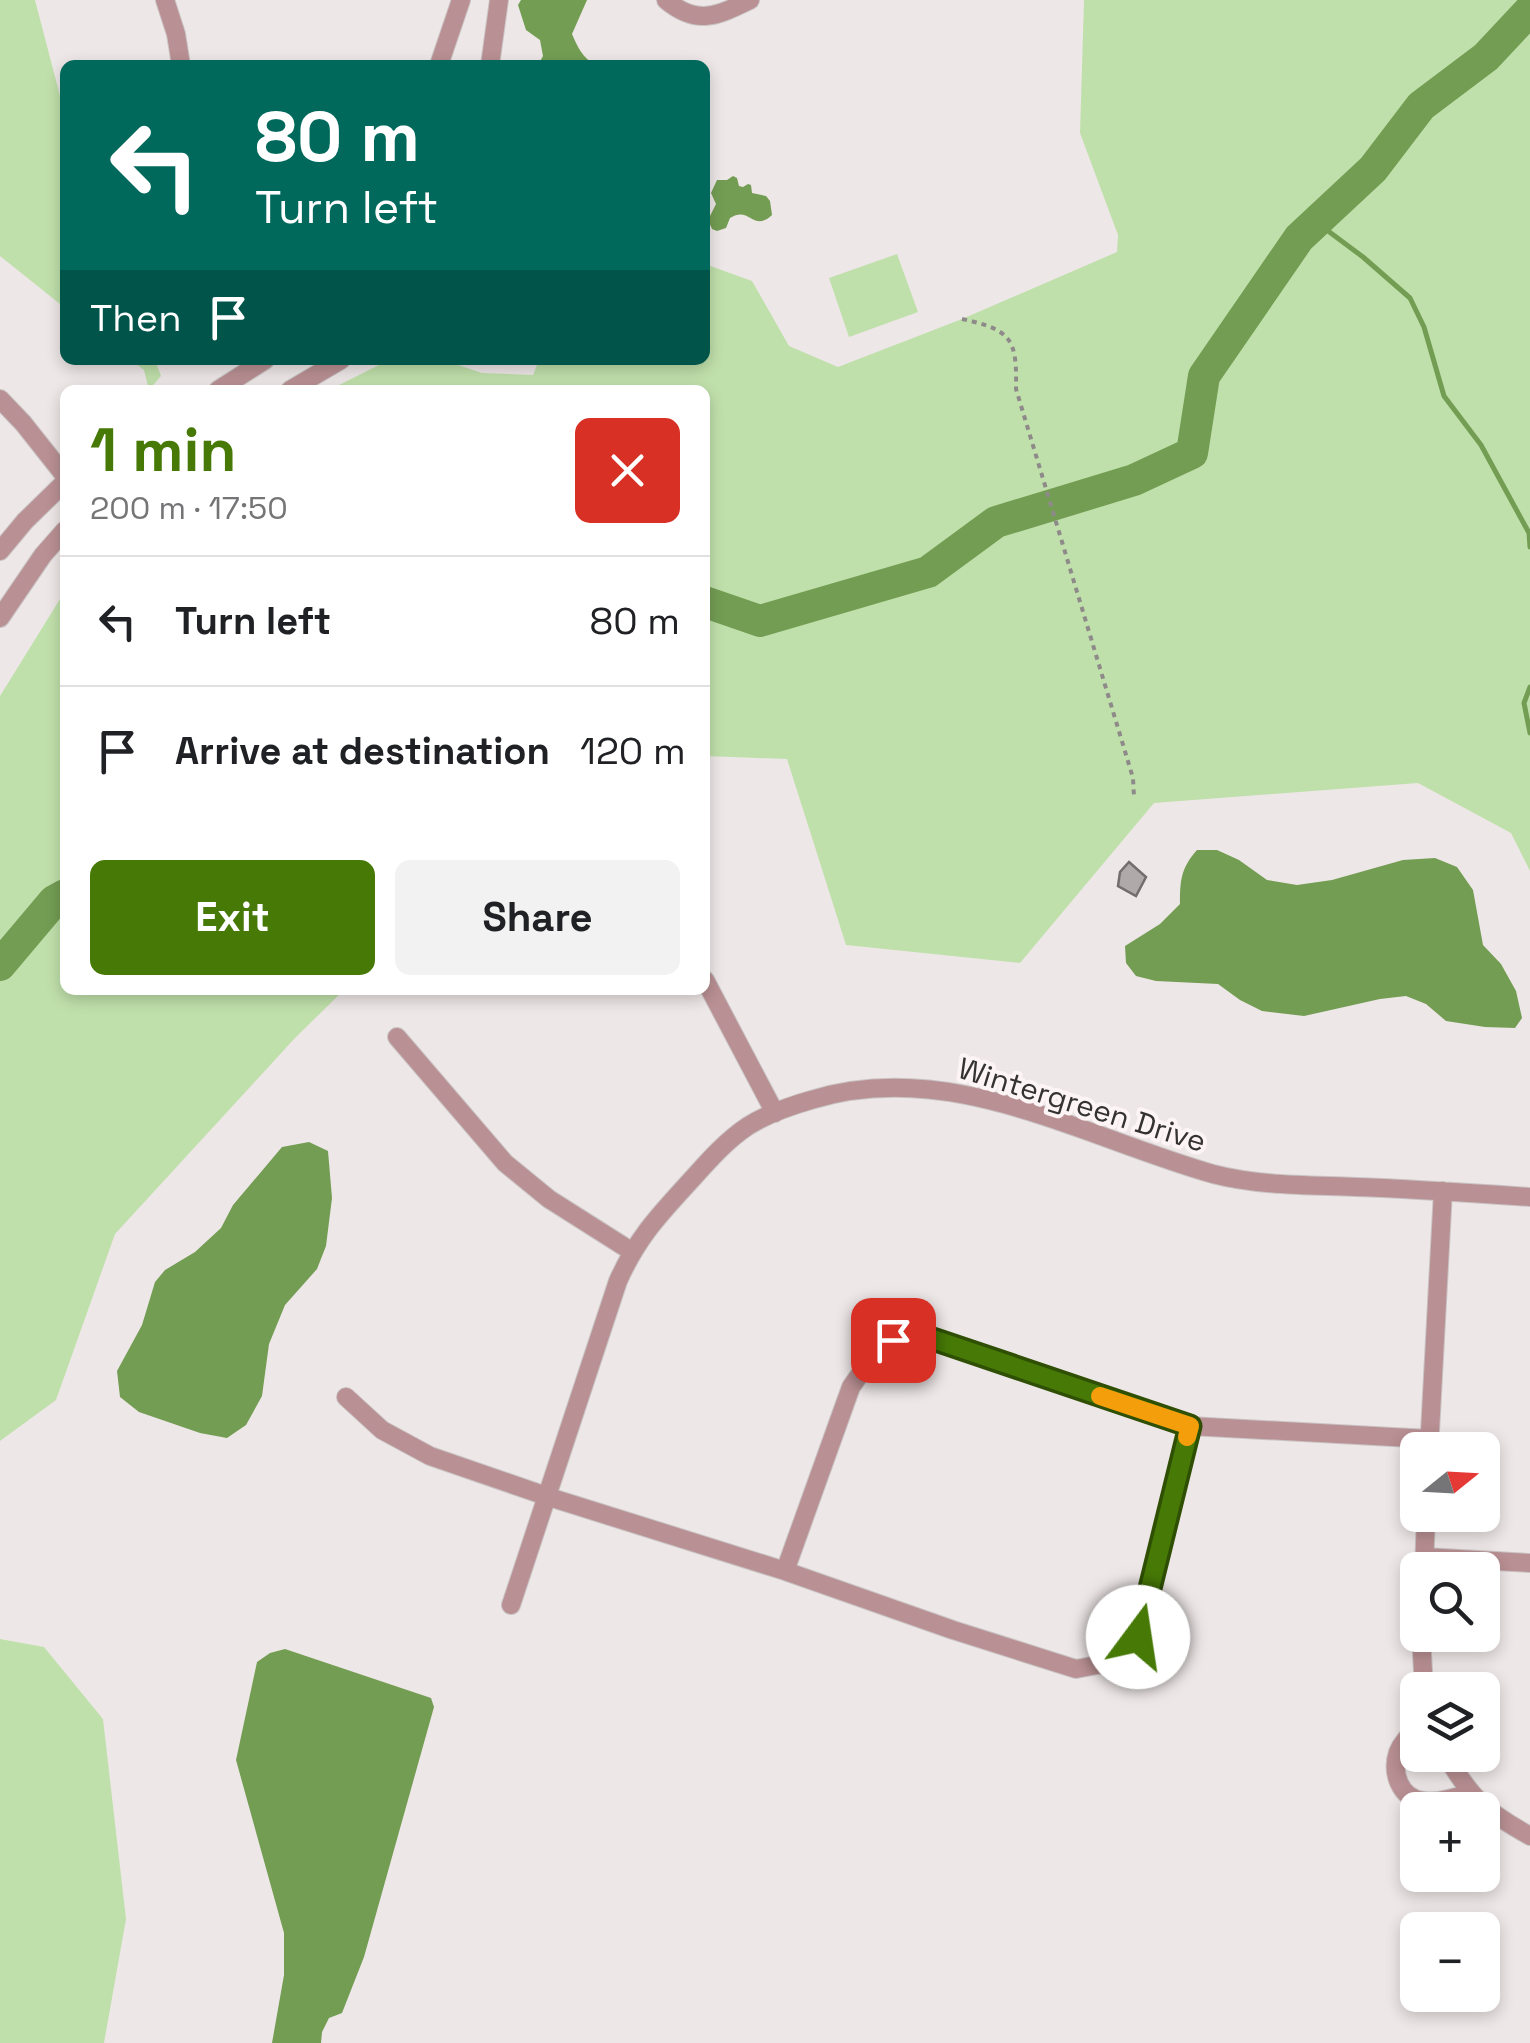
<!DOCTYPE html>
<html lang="en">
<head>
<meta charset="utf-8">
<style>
	:root { --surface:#fff; --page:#f2f2f2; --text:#202124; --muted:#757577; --line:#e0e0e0; --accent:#467906 }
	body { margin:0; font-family:"Space Grotesk",sans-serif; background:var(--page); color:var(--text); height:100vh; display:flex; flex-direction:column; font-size:38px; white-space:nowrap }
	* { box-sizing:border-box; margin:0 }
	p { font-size:32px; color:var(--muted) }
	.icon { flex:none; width:55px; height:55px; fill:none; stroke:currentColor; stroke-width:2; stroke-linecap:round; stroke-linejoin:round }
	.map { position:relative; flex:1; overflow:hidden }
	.side { position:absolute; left:60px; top:385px; width:650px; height:610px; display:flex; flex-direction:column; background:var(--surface); border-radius:15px; box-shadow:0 5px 15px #0003 }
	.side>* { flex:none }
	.hud { position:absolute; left:60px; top:60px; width:650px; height:305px; border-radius:15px; box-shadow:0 5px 15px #0003; background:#00695c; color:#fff; overflow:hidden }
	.needle { width:65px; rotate:72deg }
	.tools { position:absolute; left:1400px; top:1432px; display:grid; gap:20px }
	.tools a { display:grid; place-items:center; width:100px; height:100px; border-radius:15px; background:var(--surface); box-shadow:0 5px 15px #0003; font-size:50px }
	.pin { position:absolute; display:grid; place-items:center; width:85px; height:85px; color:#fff; margin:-42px; border-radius:20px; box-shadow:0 5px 15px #0006 }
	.me { position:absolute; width:110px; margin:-55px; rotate:14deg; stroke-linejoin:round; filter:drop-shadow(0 0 8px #0008) }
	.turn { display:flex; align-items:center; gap:35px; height:210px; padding:0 30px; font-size:45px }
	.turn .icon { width:130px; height:130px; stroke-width:2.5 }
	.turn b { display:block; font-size:70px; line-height:85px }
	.then { display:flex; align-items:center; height:95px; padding:0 30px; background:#0003; gap:20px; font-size:38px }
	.round { display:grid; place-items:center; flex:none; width:105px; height:105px; border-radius:15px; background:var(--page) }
	.headline { display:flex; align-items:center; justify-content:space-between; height:170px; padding:0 30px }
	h1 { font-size:60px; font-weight:700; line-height:75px; color:var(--accent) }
	.primary-button { display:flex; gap:20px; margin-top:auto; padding:20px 30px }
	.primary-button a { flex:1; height:115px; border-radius:15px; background:var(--accent); color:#fff; font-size:40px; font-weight:700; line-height:115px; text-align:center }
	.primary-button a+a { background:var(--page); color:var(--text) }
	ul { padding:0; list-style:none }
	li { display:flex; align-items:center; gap:30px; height:130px; padding:0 30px; border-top:2px solid var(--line) }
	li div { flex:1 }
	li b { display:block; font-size:38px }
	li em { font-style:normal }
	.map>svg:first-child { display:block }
	.green { fill:#c0e0ab }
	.water { fill:#739d53 }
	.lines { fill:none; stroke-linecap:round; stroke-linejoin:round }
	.stream { stroke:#739d53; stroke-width:5 }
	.river { stroke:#739d53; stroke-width:32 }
	.building { fill:#b0a9a9; stroke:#746d6e; stroke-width:2.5 }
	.minor-casing { stroke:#c9c3c3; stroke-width:20 }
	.path { stroke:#8f8a8a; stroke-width:4; stroke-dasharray:5 5; stroke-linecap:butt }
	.minor { stroke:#b99093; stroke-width:18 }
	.route-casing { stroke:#2e4f04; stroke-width:25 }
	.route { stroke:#467906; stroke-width:18 }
	.slow { stroke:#f59e0b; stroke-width:18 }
	.labels { text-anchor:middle; stroke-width:8; stroke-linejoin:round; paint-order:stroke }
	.street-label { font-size:30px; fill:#353232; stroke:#fcf4f5 }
</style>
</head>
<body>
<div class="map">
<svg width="1530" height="2043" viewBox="0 0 1530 2043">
	<rect width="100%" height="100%" fill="#eee7e7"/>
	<path class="green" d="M0,0H35L65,115V308L0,256Z
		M1084,0H1530V871L1511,833L1418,783L1154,803L1020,963L846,945L787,759L705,756V390H329L389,360H443L482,373L533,375L539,360H705V264L752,281L789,346L838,367L962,319L1117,252L1118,235L1080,133Z
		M897,254L918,312L849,337L829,278Z
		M131,360H155L161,376L149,390L144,370Z
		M65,591V990H344L295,1038L115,1234L56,1400L0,1441V696Z
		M0,1639L44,1647L103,1719L126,1919L104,2043H0Z"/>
	<path class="water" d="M521,0H587L572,34C577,46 583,59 596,65H538L543,56L540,40L526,30L518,5Z
		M733,176L737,178L739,186L743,187L748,184L751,185L752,193L766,196L770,201L772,215C753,233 750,205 730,218L726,228L717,231L712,229L708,220L716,204L711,193L717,180H727Z
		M1197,850H1217L1239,860L1267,880L1297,885L1332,880L1403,860L1435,858L1457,867L1473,890L1483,945L1501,964L1516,991L1522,1018L1515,1028L1485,1027L1446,1021L1426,1004L1406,996L1380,999L1304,1016L1262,1011L1240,1000L1218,984L1156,981L1136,976L1126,963L1125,946L1160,924L1180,904C1180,880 1181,868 1197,850Z
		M309,1142L328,1151L332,1198L326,1246L317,1269L285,1305L269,1344L262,1396L246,1425L227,1438L200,1433L139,1412L120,1397L117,1371L142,1325L155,1282L165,1270L195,1252L221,1228L233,1205L282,1147Z
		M285,1649L431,1698L434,1707L364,1957L342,2013L329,2018L322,2032L321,2043H272L284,1975V1933L236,1760L257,1662L270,1653Z"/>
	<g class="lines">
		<path class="stream" d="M1316,222L1363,257L1410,298L1424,327L1444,396L1481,445L1529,533L1530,547
			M1530,687L1524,703L1530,733"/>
		<path class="river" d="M705,602L760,621L928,572L996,522L1134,480L1192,453L1204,376L1299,238L1373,169L1421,106L1486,57L1530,10
			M0,965L54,901L65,895"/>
	</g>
	<path class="building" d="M1129,862L1146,877L1136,896L1118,886L1120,872Z"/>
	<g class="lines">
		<g class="minor-casing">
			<path id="minor" d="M165,0L176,34L181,65
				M666,0C697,26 717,16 750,0
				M439,65L461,0
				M490,65L499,0
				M218,390L265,360
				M290,390L341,360
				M0,399L23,423L65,476
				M0,551L25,521L65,482
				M0,618L43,555L65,530
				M705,980L775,1113
				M397,1037L505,1163L549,1199L631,1251
				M346,1397L382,1430L430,1456L549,1497L785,1571L953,1630L1076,1669L1102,1664L1138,1637L1190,1426L924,1336L893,1340L872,1357L851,1387L785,1571
				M1190,1426L1429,1439
				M1429,1450L1443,1191
				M1425,1557L1530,1563
				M1424,1570L1426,1515
				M511,1605L618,1281C638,1236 661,1213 693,1178C710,1159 727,1140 748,1126C767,1114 790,1106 811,1100C949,1057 1083,1137 1213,1174C1259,1186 1309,1185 1356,1187C1414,1189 1472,1193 1530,1197
				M1421,1635L1424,1690
				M1418,1727C1410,1735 1402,1742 1398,1752C1391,1773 1400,1798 1423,1801C1439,1803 1455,1798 1470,1792
				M1446,1755C1471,1799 1487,1812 1530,1836"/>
		</g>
		<path class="path" d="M962,319C1012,330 1017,339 1016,389L1133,778L1134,797"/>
		<use href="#minor" class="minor"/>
	</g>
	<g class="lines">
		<g class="route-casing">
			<path id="route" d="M893,1340L924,1336L1190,1426L1138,1637"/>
		</g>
		<use href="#route" class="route"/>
		<path class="slow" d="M1100,1396L1190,1426L1187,1437"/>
	</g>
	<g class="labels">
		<g class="street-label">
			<text transform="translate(1082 1105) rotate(17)" y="10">Wintergreen Drive</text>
		</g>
	</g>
</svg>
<div class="tools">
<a><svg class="needle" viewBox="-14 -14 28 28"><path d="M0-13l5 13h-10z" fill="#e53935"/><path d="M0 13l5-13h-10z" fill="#757577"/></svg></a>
<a><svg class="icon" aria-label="search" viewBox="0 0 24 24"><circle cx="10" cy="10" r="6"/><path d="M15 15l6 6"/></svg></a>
<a><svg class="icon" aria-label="layers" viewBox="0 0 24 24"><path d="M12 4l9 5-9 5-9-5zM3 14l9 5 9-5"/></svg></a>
<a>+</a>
<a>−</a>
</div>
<div class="pin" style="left:893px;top:1340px;background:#d93025"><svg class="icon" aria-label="arrive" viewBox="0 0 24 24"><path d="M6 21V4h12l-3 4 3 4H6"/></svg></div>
<svg class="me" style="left:1138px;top:1637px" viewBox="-20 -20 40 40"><circle r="19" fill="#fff"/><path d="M0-13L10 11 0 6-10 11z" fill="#467906"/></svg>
<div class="hud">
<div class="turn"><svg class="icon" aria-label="left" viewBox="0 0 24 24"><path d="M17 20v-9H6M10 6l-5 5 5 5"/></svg><div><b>80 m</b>Turn left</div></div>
<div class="then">Then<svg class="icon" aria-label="arrive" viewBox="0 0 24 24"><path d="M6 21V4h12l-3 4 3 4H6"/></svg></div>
</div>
<section class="side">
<div class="headline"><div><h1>1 min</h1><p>200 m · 17:50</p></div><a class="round" style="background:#d93025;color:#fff"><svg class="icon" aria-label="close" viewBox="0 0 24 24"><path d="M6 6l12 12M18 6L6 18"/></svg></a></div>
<ul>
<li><svg class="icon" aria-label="left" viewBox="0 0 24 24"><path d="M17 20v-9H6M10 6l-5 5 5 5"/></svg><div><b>Turn left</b></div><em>80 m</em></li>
<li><svg class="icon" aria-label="arrive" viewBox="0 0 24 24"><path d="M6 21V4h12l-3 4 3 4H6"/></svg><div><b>Arrive at destination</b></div><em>120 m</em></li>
</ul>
<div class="primary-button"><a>Exit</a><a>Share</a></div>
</section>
</div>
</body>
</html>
